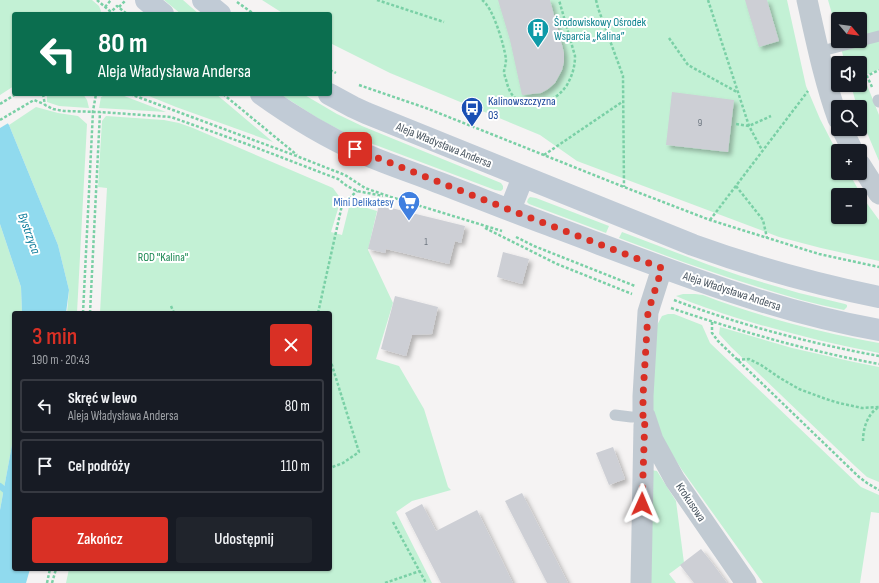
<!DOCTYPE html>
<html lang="pl">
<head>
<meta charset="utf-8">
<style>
	:root { --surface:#171b24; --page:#20242c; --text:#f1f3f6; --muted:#9ea1a6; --line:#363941; --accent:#d93025 }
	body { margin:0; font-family:"Sofia Sans Condensed",sans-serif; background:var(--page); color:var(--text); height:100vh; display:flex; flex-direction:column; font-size:15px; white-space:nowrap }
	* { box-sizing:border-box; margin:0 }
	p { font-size:13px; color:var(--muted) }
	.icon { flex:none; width:22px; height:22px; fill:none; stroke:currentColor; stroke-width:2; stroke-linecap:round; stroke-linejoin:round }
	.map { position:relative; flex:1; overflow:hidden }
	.panel { position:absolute; left:12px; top:311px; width:320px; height:260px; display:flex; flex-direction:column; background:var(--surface); border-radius:4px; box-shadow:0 1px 3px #0004 }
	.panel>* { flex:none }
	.top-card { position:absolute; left:12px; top:12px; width:320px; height:84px; border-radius:4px; box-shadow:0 1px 3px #0004; background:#0b6e4f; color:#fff; overflow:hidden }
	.needle { width:26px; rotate:119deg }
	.buttons { position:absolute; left:831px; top:12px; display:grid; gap:8px }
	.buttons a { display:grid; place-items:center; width:36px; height:36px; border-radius:4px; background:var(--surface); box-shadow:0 1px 3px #0004; font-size:20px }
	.pin { position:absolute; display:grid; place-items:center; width:34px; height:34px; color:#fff; margin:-17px; border-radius:8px; box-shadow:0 2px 6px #0006 }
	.me { position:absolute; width:44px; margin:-22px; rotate:1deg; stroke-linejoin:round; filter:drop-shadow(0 0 3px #0008) }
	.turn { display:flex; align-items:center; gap:14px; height:84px; padding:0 20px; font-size:18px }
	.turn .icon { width:52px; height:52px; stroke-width:2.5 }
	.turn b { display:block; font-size:28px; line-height:34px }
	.round { display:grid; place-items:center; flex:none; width:42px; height:42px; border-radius:4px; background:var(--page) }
	.head { display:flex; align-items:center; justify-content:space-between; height:68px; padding:0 20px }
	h1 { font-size:24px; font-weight:600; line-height:30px; color:var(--accent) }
	.primary-button { display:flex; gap:8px; margin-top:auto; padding:8px 20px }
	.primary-button a { flex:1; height:46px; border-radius:4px; background:var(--accent); color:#fff; font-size:16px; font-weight:600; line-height:46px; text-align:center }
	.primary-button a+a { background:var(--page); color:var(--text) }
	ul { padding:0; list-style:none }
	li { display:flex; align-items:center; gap:12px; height:54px; margin:0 8px 6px; padding:0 12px; border:2px solid var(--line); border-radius:4px }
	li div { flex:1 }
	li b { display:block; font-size:15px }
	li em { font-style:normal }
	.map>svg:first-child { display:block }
	.green { fill:#c3f1d5; fill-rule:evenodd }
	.water { fill:#90daee }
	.pier { fill:#f5f3f3 }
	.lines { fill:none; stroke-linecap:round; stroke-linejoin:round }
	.stream { stroke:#90daee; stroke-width:6 }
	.building { fill:#cdcfd5; filter:url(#shadow) }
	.path { stroke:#7ad0a6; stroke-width:2.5; stroke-dasharray:3 2; stroke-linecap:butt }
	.service { stroke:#c1cad2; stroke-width:11 }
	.minor { stroke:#c1cad2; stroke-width:21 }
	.secondary { stroke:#c1cbd6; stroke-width:22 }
	.route { stroke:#d93025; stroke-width:7; stroke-dasharray:0 12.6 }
	.labels { text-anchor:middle; stroke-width:4; stroke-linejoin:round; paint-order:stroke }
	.number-label { font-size:10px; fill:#6b747e }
	.culture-label { font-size:12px; fill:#0d838f; stroke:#fff; text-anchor:start }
	.transit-label { font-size:12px; fill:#164399; stroke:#fff; text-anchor:start }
	.street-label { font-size:12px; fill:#4a5661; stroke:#fff }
	.shop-label { font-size:12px; fill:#366cbe; stroke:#fff; text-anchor:end }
	.park-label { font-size:12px; fill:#17864f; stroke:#fff }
	.water-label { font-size:13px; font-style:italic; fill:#0c7c9b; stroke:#fff }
</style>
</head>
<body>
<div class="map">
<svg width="879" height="583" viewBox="0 0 879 583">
	<defs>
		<filter id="shadow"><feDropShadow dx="3.5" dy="3.5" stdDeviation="2" flood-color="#0004"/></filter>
	</defs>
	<rect width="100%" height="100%" fill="#f5f3f3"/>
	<path class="green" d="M0,0H92L99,6L101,11L100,14H14V86L0,95Z
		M164,0H183L199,14H181Z
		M262,0H787L806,86L820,119L838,154V173H849L863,198L879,220V261L821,248L779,237L577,161L540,135L390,73L330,43V14H284ZM838,195H860V217H838Z
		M828,0H879V69L868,74L863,75L879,115V161L860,116V107H857L851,85H860V63H845L839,41H860V19H838V35Z
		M47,94H83L87,100L89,108L59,106L47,102Z
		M107,94H119L166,112L99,108L101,97Z
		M144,94H216L273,142L176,107Z
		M280,94H303L337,114L362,126L501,183L503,186V189L501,191L495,190L349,135L319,119Z
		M36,107L58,113L78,116L87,124L77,313H67L69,290L58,245L9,125Z
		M106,116L164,120L179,123L193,128L333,188L341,199L331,232L342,235L350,203L377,211L368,250L393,303L376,359L399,366L424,409L448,487L451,490L412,501L396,512L432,583H66L69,569H330V313H100L107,188L98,187L102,121Z
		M530,197L536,198L609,226L606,233L529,204L527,202L528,199Z
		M0,224L21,287L22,313H14V434L0,510Z
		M622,232L709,265L741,276L799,293L845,304L847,305V307L844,310C813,304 783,295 752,285C707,271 663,255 619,238Z
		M683,294H695L703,295C760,317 819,332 879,343V353C831,344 783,332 737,318C716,311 696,305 676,296Z
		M668,314H674L702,325L710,343L861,487L879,495V513L871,512L860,583H763L682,470L661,437L652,409L656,327L662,316Z
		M720,327L792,348L854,362L879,367V482L867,477L855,466L731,347L719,334Z
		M651,470L657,471L676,501L684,563L669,574L676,583H648Z"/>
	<path class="water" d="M0,112L9,125L58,245L69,290L66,313H22L21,287L0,224Z
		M14,434V569H30L26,583H0V510Z"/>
	<path class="pier" d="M0,110H2L10,122L0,128Z"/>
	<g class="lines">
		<path class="stream" d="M0,486L14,498"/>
	</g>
	<path class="building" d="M498,0H550L562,45L564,53V62L562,70L555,83L548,89L541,93L522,95L510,40Z
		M745,0H767L779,41L759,47Z
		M672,92L734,100L728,152L666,145Z
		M379,205L465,226L461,243L455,241L449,264L386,249L385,253L368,249Z
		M503,252L529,259L522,284L497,277Z
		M395,296L438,307L432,334L412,335L406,356L381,349Z
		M613,447L625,479L609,485L596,453Z
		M522,493L568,583H547L505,501Z
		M422,504L436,531L477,510L513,583H441L405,513Z
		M701,549L713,564L727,583H694L680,565Z"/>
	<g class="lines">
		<path class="path" d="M97,0L111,12L112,14
			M377,0L444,22
			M482,0C493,7 504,45 506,59C506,63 505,67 504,71C504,75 506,79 507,83C511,100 523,106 539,103C552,101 560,95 567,85C572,76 575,67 575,56L559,0
			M596,0L598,8L623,76L624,187
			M708,0L749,126L762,150
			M237,2L254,14
			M105,7L111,0
			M119,7L126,0
			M109,14L117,6L127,14
			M669,38L688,65L737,92
			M330,70L336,73
			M359,85L426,108L624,187L710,220L819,254L879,267
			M872,87L867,76L879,70
			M43,94L45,105L53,109L64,111L100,112L171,117L244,143L338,179L347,186L357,191L383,196
			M130,94L299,157L345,175L365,188L391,197L502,231
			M223,94L297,155
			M0,104L16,94
			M0,120L34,100L44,104
			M736,124L749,126L771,116
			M544,155L622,102
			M736,186L763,220L767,238
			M710,220L808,91
			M485,228L557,264L632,294
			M516,237L534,246L635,286
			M674,300C740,325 809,343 879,356
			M171,306L174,313
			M671,308C739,331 808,351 879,364
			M83,313L93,111L96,94
			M90,313L100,112
			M318,313L342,205L357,191
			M712,322V333L718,341L859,477L867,483L879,490
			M330,359L359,452L343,463L330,468
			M737,360L749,359L761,365L780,378L799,389L826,399L839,403L862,408L879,407
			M863,441C863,429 867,414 879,407
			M393,522L426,583
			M47,583L50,569
			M52,583L56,569
			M385,583L420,571"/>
		<path class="service" d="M818,52L879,36
			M878,100L879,102
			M615,415L631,417H643"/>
		<path class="minor" d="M807,0C816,40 824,80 838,119
			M842,129L853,151
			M860,164L879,194
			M662,268L648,312L643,396V417L645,416L653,440L675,480L746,583
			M641,583L644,425"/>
		<path class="secondary" d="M146,0L163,14
			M203,0L220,14
			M261,94C293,117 326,137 362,153C386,164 412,172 437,182C474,196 511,211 549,225C657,265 765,310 879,330
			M329,94L353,107L366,113L693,245C754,267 816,284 879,297
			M510,210L523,177"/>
	</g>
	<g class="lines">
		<path class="route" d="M355,149L510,210L662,268L648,312L643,396V417L645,416L642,504"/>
	</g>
	<defs>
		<g id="building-pin" transform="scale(1.15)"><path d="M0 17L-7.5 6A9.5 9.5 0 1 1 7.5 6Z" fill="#0f9aa8" stroke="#fff"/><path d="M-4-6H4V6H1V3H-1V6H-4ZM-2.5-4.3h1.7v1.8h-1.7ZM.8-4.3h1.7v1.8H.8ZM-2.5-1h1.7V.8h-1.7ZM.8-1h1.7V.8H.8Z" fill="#fff"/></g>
		<g id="bus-pin" transform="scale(1.15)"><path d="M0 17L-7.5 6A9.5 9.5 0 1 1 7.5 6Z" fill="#1a4fb4" stroke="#fff"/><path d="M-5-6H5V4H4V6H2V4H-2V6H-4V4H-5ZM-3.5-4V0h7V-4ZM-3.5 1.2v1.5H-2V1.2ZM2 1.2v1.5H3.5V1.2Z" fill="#fff"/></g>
		<g id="supermarket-pin" transform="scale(1.15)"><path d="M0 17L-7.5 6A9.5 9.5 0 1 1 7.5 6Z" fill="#3f7fe0" stroke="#fff"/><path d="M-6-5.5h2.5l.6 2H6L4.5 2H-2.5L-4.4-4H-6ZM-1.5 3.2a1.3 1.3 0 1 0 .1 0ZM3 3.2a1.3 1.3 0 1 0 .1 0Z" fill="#fff"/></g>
	</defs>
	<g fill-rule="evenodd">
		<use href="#building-pin" x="538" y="29"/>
		<use href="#bus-pin" x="472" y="108"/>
		<use href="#supermarket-pin" x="409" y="202"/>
	</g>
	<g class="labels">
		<g class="number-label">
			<text x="700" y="126">9</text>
			<text x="426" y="245">1</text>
		</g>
		<g class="culture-label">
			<text x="554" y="26">Środowiskowy Ośrodek<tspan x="554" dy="14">Wsparcia „Kalina”</tspan></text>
		</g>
		<g class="transit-label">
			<text x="488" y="105">Kalinowszczyzna<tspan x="488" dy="14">03</tspan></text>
		</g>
		<g class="street-label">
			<text transform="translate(444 145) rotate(22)" y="4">Aleja Władysława Andersa</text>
			<text transform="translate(732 291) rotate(18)" y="4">Aleja Władysława Andersa</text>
			<text transform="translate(691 502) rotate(56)" y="4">Krokusowa</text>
		</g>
		<g class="shop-label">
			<text x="394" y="206">Mini Delikatesy</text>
		</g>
		<g class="park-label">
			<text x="163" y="261">ROD "Kalina"</text>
		</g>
		<g class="water-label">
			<text transform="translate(30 233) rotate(70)" y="5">Bystrzyca</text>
		</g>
	</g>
</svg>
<div class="buttons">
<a><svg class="needle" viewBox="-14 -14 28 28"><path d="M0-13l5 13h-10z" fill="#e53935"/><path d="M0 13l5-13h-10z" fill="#9ea1a6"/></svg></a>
<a><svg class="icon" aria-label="sound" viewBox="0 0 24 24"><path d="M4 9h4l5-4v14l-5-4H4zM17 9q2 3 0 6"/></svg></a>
<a><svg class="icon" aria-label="search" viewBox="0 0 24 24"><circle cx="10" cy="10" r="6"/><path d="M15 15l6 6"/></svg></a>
<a>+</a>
<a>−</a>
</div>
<div class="pin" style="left:355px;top:149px;background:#d93025"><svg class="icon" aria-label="arrive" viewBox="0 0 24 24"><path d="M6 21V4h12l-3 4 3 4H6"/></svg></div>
<svg class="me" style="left:642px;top:504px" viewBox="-20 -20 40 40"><path d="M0-17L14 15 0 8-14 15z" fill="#d93025" stroke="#fff" stroke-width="4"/></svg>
<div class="top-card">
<div class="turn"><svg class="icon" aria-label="left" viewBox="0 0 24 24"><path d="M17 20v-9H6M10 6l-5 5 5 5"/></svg><div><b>80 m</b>Aleja Władysława Andersa</div></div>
</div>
<section class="panel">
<div class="head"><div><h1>3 min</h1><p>190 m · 20:43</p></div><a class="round" style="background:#d93025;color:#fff"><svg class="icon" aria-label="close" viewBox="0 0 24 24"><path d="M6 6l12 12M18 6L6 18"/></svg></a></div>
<ul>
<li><svg class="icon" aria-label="left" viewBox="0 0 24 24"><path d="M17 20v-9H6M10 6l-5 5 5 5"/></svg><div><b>Skręć w lewo</b><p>Aleja Władysława Andersa</p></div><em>80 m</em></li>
<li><svg class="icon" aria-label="arrive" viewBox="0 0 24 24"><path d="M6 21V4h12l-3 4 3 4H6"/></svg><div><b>Cel podróży</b></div><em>110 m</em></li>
</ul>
<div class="primary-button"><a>Zakończ</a><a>Udostępnij</a></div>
</section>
</div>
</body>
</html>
